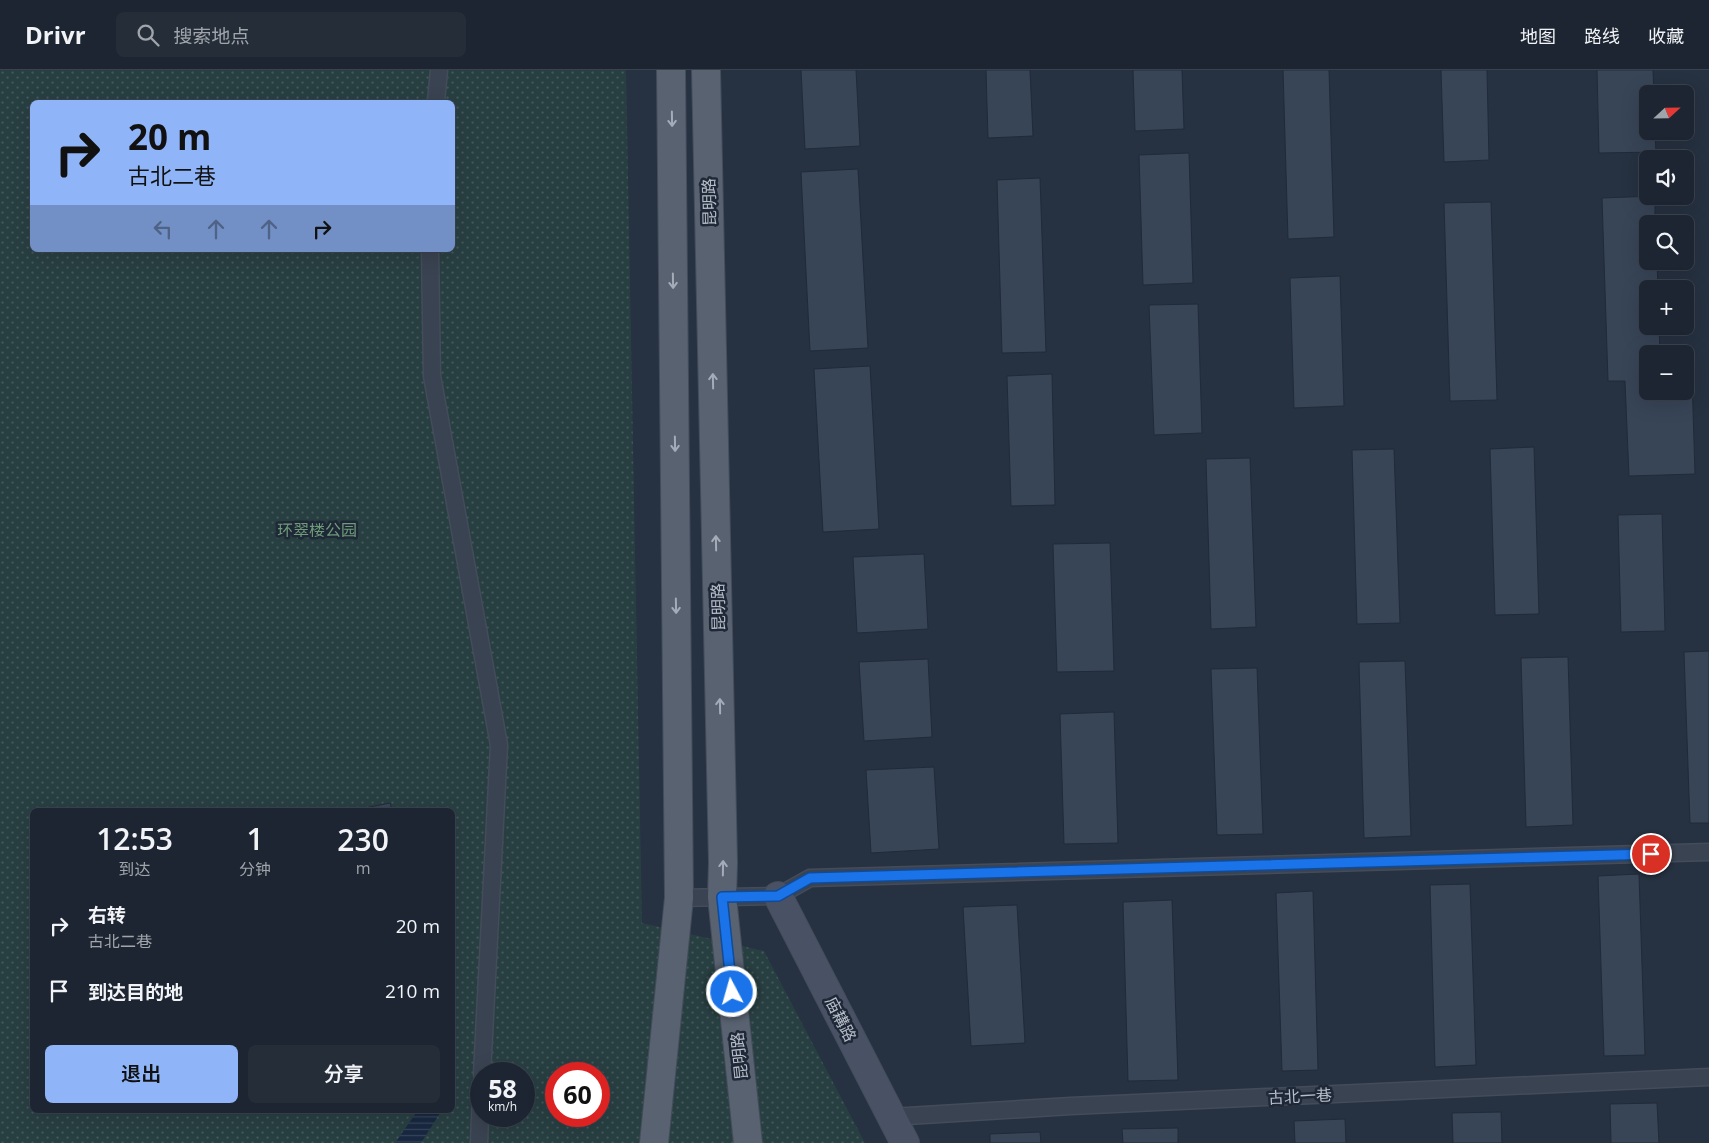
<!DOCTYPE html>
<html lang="zh">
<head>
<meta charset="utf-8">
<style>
	:root { --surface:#1c2531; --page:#252d39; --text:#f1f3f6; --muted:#a0a5ab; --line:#3a424d; --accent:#8fb5f8 }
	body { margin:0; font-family:"Open Sans","Noto Sans SC",sans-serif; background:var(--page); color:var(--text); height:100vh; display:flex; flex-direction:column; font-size:19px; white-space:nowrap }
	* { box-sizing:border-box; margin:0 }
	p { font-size:16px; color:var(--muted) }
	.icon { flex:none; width:28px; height:28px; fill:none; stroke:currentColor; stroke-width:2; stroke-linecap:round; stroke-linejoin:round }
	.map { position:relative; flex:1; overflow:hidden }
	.drawer { position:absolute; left:30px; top:738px; width:425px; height:305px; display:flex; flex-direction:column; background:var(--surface); border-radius:8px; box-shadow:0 5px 20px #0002,0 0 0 1px var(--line) }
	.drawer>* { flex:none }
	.top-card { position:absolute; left:30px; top:30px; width:425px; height:152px; border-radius:8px; box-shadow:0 5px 20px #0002,0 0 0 1px var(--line); background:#8fb5f8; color:#111; overflow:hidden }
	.needle { width:32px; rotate:68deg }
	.fabs { position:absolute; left:1639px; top:15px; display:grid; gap:10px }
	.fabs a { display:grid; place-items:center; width:55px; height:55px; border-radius:8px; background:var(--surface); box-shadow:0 5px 20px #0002,0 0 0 1px var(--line); font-size:25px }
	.speed { position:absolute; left:470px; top:992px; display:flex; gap:10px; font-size:25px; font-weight:700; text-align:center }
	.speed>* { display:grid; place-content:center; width:65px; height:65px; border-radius:50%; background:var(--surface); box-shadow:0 5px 20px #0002,0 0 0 1px var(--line); line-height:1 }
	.speed small { font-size:12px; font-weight:400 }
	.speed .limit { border:8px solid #d22; background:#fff; color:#111 }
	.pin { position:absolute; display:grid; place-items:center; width:42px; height:42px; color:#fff; margin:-21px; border:2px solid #fff; border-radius:50%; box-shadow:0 1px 5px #0007 }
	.me { position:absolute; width:55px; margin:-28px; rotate:354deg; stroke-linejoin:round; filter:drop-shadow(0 0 4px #0008) }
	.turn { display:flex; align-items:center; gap:18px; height:105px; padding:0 15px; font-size:22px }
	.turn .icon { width:65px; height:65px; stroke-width:2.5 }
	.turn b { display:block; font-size:35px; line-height:42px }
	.lanes { display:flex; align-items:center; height:48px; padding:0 15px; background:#0003; justify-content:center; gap:25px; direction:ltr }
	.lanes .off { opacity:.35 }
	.eta { display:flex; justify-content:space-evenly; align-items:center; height:85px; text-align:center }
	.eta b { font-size:30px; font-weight:600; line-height:35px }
	.primary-button { display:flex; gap:10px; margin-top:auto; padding:10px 15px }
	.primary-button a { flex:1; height:58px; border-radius:8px; background:var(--accent); color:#111; font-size:20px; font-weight:600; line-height:58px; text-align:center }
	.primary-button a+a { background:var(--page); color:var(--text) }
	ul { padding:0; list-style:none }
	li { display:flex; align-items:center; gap:15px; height:65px; padding:0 15px }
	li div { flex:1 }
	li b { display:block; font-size:19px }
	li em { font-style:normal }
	header { display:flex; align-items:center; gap:30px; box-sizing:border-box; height:70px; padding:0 25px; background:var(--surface); border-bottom:1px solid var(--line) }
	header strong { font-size:24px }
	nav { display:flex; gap:28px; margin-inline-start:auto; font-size:18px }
	.search { width:350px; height:45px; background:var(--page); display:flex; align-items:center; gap:12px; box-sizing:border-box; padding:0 18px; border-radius:8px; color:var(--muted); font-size:19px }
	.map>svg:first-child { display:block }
	.park { fill:url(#park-dots); fill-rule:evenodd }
	.water { fill:url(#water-rules) }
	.building { fill:#384557; stroke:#212a38 }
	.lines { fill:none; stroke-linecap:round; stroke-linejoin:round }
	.lane-casing { stroke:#444c5a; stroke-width:19 }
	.secondary-casing { stroke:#444c5a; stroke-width:30 }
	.primary-casing { stroke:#444c5a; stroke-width:30 }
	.lane { stroke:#3a4351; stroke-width:16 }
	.secondary { stroke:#485264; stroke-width:28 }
	.primary { stroke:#586271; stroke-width:28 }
	.oneway { stroke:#a4acb9 }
	.route-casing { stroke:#114b97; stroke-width:12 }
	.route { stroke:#1a73e8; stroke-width:9 }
	.labels { text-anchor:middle; stroke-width:5; stroke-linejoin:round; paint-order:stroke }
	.street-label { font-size:16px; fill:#b7becb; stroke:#1f2836 }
	.park-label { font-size:16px; fill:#6e9c7a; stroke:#1f2836 }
</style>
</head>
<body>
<header>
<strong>Drivr</strong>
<div class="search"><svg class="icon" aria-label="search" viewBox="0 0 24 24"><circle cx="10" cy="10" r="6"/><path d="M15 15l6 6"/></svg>搜索地点</div>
<nav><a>地图</a><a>路线</a><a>收藏</a></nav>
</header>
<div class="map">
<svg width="1709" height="1073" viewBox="0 0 1709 1073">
	<defs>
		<pattern id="park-dots" width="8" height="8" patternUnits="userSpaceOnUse" patternTransform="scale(1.25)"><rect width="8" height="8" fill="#283f42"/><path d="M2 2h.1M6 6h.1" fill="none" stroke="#45595c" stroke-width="1.8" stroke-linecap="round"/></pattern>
		<pattern id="water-rules" width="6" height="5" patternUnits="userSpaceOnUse" patternTransform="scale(1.25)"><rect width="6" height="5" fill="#182840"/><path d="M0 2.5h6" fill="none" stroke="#37455a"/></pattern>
	</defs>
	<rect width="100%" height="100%" fill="#263141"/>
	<path class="park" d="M0,0H626L642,853L764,881L865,1073H0ZM32,32H452V180H32ZM32,740H452V1040H32ZM481,1004H524V1046H481ZM556,1004H599V1046H556Z"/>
	<path class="water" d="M418,1040H442L421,1073H395Z"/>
	<path class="building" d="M801,0H856L860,76L805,79Z
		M986,0H1030L1033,66L988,68Z
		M1133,0H1182L1184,59L1135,61Z
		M1283,0H1329L1334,167L1288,169Z
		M1441,0H1487L1489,90L1444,92Z
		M1597,0H1653L1654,24H1648V61H1655L1656,82L1599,83Z
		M1189,83L1193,213L1143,215L1139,85Z
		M858,99L868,278L810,281L801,102Z
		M1040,108L1046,282L1002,283L997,110Z
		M1655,126V154H1648V191H1657L1658,219H1648V256H1659L1660,284H1648V321H1685V308H1692L1695,404L1629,406L1625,311H1608L1602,128Z
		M1491,132L1497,330L1450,331L1444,133Z
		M1340,206L1344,336L1294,338L1290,208Z
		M1198,234L1202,363L1154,365L1149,235Z
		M870,296L879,459L823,462L814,299Z
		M1052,304L1055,435L1011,436L1007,306Z
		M1534,377L1539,544L1495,545L1490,379Z
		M1394,379L1400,553L1357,554L1352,380Z
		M1250,388L1256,557L1211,559L1206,389Z
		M1662,444L1665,561L1621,562L1618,445Z
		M1110,473L1114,601L1057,602L1053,474Z
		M924,484L928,559L857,563L853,487Z
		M1709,581V753H1690L1684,582Z
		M1568,587L1573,755L1526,757L1521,588Z
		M928,589L932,667L864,671L859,592Z
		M1405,591L1411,766L1364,768L1359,592Z
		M1257,598L1263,764L1217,765L1211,599Z
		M1114,642L1118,773L1064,774L1060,644Z
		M934,697L939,779L871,783L866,700Z
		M390,733L392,740H355Z
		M1639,804L1645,985L1604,986L1598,806Z
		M1470,814L1476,995L1435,997L1430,815Z
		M1313,821L1318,1000L1282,1001L1276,823Z
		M1172,830L1178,1010L1128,1011L1123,832Z
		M1017,835L1025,973L971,976L963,837Z
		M1657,1033L1659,1073H1611L1610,1034Z
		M1501,1042L1502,1073H1453L1452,1043Z
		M1345,1049L1346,1073H1295L1294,1051Z
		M1178,1058V1073H1123L1122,1059Z
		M1040,1062L1041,1073H990V1064Z"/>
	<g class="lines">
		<g class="lane-casing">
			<path id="lane" d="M436,32L439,0
				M430,180L432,306L499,675L482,1004
				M679,828L778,826L810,808L1709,782
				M891,1047L1071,1036L1709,1007
				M479,1073L481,1021"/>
		</g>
		<g class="secondary-casing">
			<path id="secondary" d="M778,826L905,1073"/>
		</g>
		<g class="primary-casing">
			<path id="primary" d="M706,0L723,793L722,827L748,1073
				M654,1073L679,828L671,0"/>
		</g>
		<use href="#lane" class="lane"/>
		<use href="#secondary" class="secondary"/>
		<use href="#primary" class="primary"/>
	</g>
	<defs><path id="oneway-shaft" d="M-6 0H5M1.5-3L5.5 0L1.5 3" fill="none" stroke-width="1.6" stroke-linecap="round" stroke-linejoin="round" transform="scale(1.25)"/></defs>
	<g class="oneway">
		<use href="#oneway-shaft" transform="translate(672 49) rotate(89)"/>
		<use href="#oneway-shaft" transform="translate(673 211) rotate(89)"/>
		<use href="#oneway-shaft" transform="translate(713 311) rotate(-91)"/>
		<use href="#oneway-shaft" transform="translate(675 374) rotate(89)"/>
		<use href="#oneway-shaft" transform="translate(716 473) rotate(-91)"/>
		<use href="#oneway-shaft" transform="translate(676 536) rotate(89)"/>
		<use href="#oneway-shaft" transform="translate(720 636) rotate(-91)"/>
		<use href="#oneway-shaft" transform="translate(723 798) rotate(-89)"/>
	</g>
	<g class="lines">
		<g class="route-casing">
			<path id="route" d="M732,922L722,827L778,826L810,808L1651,784"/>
		</g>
		<use href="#route" class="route"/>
	</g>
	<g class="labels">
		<g class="street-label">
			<text transform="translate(709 132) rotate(-91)" y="6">昆明路</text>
			<text transform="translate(718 537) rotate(-91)" y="6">昆明路</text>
			<text transform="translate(841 949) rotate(63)" y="6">庙耩路</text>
			<text transform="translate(739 986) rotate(-96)" y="6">昆明路</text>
			<text transform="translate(1300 1026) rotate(-3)" y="6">古北一巷</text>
		</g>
		<g class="park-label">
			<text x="317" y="466">环翠楼公园</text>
		</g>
	</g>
</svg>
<div class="fabs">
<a><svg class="needle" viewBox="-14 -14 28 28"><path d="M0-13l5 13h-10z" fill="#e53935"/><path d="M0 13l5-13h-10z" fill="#a0a5ab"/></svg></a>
<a><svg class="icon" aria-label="sound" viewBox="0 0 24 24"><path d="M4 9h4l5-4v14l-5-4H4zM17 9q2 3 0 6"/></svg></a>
<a><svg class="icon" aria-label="search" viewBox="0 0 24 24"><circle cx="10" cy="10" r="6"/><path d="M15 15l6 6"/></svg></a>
<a>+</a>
<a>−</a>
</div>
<div class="speed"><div>58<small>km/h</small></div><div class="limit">60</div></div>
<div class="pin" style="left:1651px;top:784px;background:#d93025"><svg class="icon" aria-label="arrive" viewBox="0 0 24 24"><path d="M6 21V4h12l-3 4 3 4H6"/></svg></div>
<svg class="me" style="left:732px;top:922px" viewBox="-20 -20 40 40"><circle r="17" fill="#1a73e8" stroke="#fff" stroke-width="3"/><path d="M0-11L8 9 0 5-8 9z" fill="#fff"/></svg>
<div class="top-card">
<div class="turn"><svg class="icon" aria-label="right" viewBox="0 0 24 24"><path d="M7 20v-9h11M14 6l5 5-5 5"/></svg><div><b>20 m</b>古北二巷</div></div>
<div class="lanes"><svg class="icon off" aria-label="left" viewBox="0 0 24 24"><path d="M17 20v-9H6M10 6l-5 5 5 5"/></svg><svg class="icon off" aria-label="ahead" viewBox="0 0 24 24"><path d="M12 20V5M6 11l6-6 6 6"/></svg><svg class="icon off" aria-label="ahead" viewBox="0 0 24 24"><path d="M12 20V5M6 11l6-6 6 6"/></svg><svg class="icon" aria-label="right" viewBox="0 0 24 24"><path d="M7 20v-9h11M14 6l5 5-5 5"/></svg></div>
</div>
<section class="drawer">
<div class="eta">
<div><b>12:53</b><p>到达</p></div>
<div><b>1</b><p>分钟</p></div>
<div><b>230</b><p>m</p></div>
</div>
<ul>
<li><svg class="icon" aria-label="right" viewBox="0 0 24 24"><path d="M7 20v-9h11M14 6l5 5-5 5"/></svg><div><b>右转</b><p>古北二巷</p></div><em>20 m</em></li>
<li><svg class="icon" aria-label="arrive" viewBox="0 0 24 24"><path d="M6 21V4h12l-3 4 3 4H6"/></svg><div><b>到达目的地</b></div><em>210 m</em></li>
</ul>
<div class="primary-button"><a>退出</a><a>分享</a></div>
</section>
</div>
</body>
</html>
